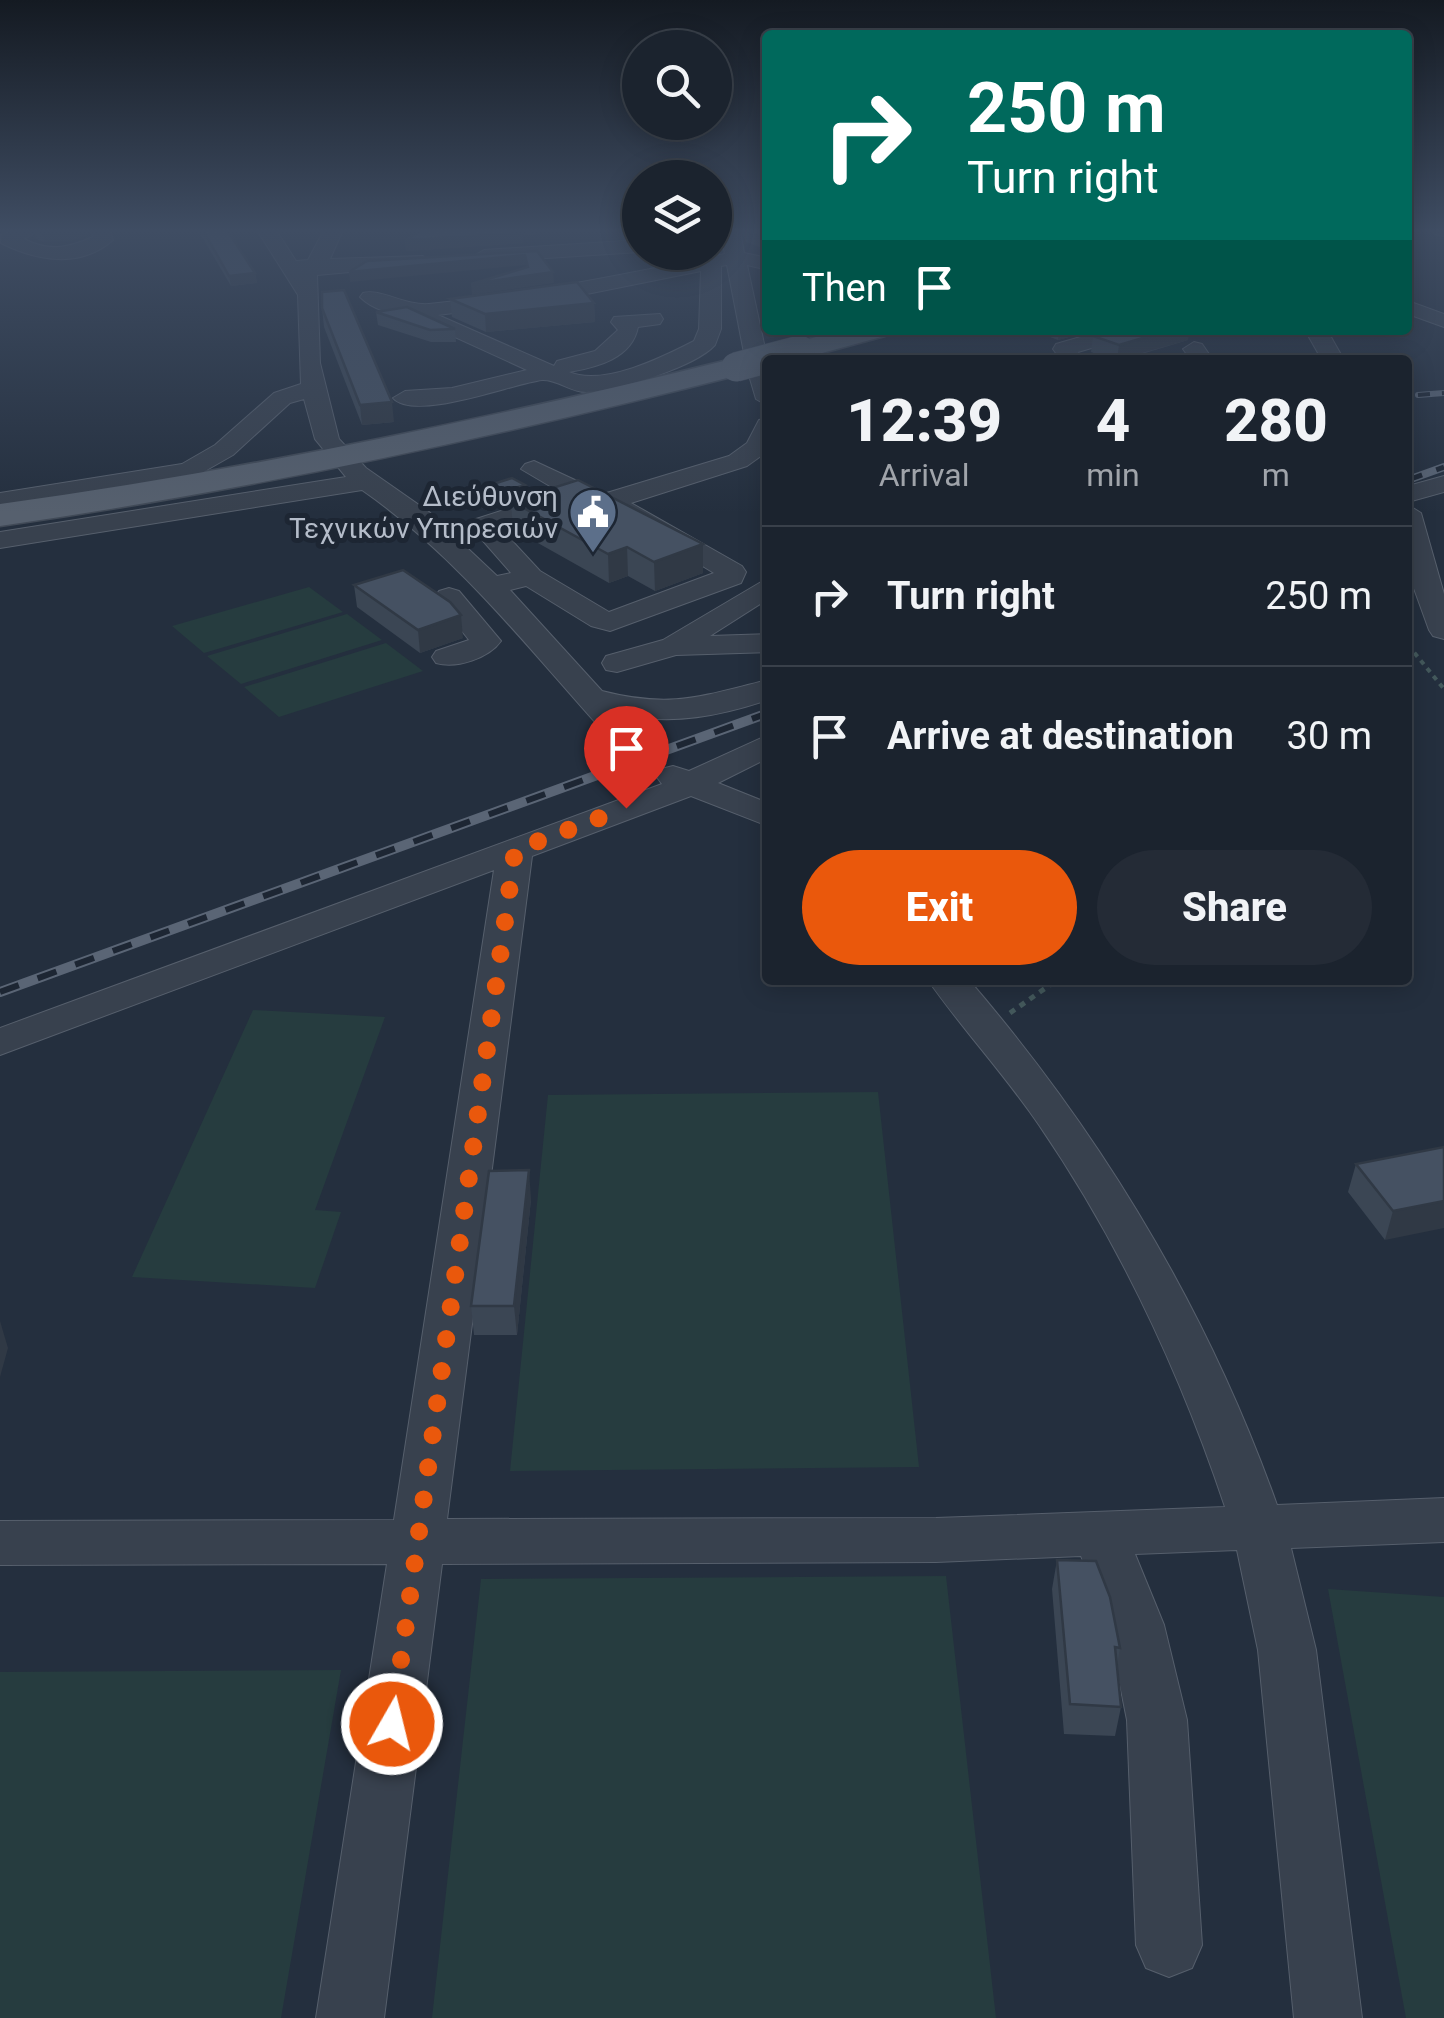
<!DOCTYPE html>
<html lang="en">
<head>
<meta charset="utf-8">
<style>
	:root { --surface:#1b232e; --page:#242b36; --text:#f1f3f6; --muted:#a0a4aa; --line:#39404a; --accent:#ea580c }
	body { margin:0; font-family:Roboto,sans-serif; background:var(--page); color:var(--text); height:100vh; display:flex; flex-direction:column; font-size:38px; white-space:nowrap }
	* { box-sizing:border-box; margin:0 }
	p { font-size:32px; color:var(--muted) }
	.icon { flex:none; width:55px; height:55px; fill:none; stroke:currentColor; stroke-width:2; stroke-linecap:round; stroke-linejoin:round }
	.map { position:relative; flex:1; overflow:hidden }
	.sheet { position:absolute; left:762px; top:355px; width:650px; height:630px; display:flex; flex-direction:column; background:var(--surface); border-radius:10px; box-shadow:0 5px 25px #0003,0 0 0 2px var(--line) }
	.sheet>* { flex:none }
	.banner { position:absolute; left:762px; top:30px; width:650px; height:305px; border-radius:10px; box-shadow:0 5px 25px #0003,0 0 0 2px var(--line); background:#00695c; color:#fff; overflow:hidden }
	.buttons { position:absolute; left:622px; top:30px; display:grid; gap:20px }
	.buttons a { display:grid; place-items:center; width:110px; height:110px; border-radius:50%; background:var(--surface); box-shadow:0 5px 25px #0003,0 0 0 2px var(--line); font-size:50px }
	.pin { position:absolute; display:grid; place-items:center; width:85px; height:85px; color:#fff; margin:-102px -42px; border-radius:50% 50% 50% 0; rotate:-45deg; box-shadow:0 0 10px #0007 }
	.pin .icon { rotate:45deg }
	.me { position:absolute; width:110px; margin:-55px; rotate:8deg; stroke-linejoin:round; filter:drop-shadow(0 0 8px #0008) }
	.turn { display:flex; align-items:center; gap:35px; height:210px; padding:0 40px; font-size:45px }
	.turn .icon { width:130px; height:130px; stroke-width:2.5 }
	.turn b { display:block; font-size:70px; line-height:85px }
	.then { display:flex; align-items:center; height:95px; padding:0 40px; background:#0003; gap:20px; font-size:38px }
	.eta { display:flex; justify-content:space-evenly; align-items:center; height:170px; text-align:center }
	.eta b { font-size:60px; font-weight:800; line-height:70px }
	.primary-button { display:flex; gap:20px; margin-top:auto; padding:20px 40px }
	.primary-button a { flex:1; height:115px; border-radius:60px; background:var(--accent); color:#fff; font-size:40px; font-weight:800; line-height:115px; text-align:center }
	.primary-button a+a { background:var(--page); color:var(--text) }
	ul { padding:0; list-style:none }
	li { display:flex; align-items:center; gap:30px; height:140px; padding:0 40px; border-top:2px solid var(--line) }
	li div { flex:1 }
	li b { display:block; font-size:38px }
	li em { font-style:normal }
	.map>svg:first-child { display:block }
	.green { fill:#263c3f }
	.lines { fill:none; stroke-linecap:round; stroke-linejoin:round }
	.minor-tunnel { stroke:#3a4453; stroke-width:36; stroke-dasharray:36 18; stroke-linecap:butt }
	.minor-casing { stroke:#565f6c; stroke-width:2 }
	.major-casing { stroke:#414a57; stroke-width:3 }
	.path-far1 { stroke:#44595c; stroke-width:4; stroke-dasharray:5 5; stroke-linecap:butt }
	.path { stroke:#44595c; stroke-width:5; stroke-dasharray:6 6; stroke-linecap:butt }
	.minor { fill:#38414e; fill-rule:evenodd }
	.major { fill:#56606e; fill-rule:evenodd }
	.rail-far2-casing { stroke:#5a6575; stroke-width:6 }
	.rail-far1-casing { stroke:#5a6575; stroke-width:8 }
	.rail-casing { stroke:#5a6575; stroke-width:10 }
	.rail-far2 { stroke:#1d2633; stroke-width:4; stroke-dasharray:12; stroke-linecap:butt }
	.rail-far1 { stroke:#1d2633; stroke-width:5; stroke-dasharray:15; stroke-linecap:butt }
	.rail { stroke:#1d2633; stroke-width:6; stroke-dasharray:20; stroke-linecap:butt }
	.major-bridge-casing { stroke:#414a57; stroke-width:30; stroke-linecap:butt }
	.major-bridge { stroke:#56606e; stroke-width:29 }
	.wall { fill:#3b4654 }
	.shaded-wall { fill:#303945 }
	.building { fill:#455162; stroke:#303945; stroke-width:2.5 }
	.route { stroke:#ea580c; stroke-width:18; stroke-dasharray:0 32.4 }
	.labels { text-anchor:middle; stroke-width:10; stroke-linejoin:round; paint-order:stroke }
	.far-poi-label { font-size:28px; fill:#b4bcc9; stroke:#1d2633; text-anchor:end }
</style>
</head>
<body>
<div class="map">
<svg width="1444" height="2018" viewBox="0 0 1444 2018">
	<rect width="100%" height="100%" fill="#242f3e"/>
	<path class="green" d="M309,587L343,612L204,653L172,626Z
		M347,614L382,640L241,684L207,656Z
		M386,643L423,671L279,717L244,687Z
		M253,1010L385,1017L315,1210L341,1212L315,1288L132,1277Z
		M878,1092L919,1467L510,1471L548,1095Z
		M946,1576L996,2018H432L481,1579Z
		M1328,1589L1444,1597V2018H1406Z
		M341,1670L281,2018H0V1672Z"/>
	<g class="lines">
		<path class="minor-tunnel" d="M636,747L654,761"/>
		<g class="minor-casing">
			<path id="minor" d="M14,230H40L24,239C50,252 67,248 93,237L91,230H110L113,240C80,269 37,261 1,243V235Z
				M257,230H276L296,261L308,260L324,230H343L330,259L423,256L426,260L416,266L317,275L320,363L339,439L366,468L429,512L497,576L511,573L470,526L473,520L560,492L521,469L525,464L534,461L592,488L596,494L592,500H577L501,529L540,571L609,612L714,573L596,501L600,495L729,456L747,443L759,420L768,418V451L747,466L631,503L742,566L746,572L741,583L610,631L591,626L526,586L510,590L602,691C672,709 701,696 768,680V700C720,716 674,725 624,715L652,747L648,754H624C540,664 466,562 362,490L0,548V532L346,477L315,439L304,399L290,403L233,455L198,475L0,509V493L182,464L215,445L274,393L301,384L298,295Z
				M720,230H740L744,253L768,258V270L747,265L766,353L763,358H747L744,353L727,265L721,266V329L715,345C695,367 617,391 586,392C570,392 557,379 542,380C511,384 416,422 393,398L405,391L452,388L527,370L409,316C392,315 372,309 360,297L363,293C380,288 405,306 429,304C529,294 627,274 725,254ZM701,271L699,329L694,341C663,357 603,387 569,372C598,367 632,358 638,327L660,324L663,319L660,314L614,317L611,322L618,330L595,351L557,361L554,366L438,315L562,299Z
				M1433,230H1444V236L1435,234Z
				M640,240V252L484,262L474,256L484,250Z
				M1408,301L1444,314V327L1408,314Z
				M1105,330L1118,336L1115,341L1078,352L1083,360H1061L1053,349L1056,344Z
				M1305,330H1327L1344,360H1322Z
				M1194,342L1202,344L1213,360H1191L1183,349Z
				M759,365L768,368V406L756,399L748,372Z
				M1444,476V492L1408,502V486Z
				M1408,505L1421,513L1444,594V639L1433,636L1429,630L1408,572Z
				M768,578V599L710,636L768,634V652L676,655L617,672L606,670L602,663L606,656L663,640Z
				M449,588L459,591L501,641C489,658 457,669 436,663L432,657L436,651L469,640L435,597L439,591Z
				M768,735V758L718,783L768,803V826L691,796L532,856L447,1519L936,1518L1225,1507C1180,1372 1119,1242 1039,1125C1005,1075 963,1030 928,980H969C1103,1136 1208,1311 1277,1505L1444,1498V1542L1291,1548L1316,1650L1362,2018H1294L1258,1650L1237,1550L1135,1554L1164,1625L1187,1720L1202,1945L1192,1968L1169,1977L1146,1968L1136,1945L1127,1720L1108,1625L1081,1556L936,1562L442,1564L384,2018H316L387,1564L0,1565V1521L394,1520L494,870L0,1055V1028L662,784L656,776L661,769L673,766L689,771Z"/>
		</g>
		<g class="major-casing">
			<path id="major" d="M842,330H889L885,336L800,359L790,356L785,350L790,344Z
				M736,358L747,361L751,367L747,373C500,436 252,490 0,526V504C249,470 493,418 736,358Z"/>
		</g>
		<path class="path-far1" d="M1408,645L1444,689"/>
		<path class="path" d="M1010,1013L1057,980"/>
		<use href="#minor" class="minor"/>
		<use href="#major" class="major"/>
		<g class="rail-far2-casing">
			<path id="rail-far2" d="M1418,395L1444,393"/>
		</g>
		<g class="rail-far1-casing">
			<path id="rail-far1" d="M1408,480L1444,467"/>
		</g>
		<g class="rail-casing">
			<path id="rail" d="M0,992L768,713"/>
		</g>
		<use href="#rail-far2" class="rail-far2"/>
		<use href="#rail-far1" class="rail-far1"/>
		<use href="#rail" class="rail"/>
		<g class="major-bridge-casing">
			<path id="major-bridge" d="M736,367L800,350"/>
		</g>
		<use href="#major-bridge" class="major-bridge"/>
	</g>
	<path class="wall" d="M34,230H90L88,235L74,240L44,242L36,239Z
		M198,230H227L255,273L257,283L231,286Z
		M423,230H536V235H523V243L406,251L405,240Z
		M741,230H768V250L746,242Z
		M450,299L594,303L595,322L486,332L452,317Z
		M322,308L394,422L362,425L324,327Z
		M376,312L455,329L456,342H431L378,325Z
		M1032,330H1094L1058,340Z
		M1093,336L1188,340L1122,360H1113L1091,352Z
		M525,485L526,496L703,573L655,591L628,576L609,583L513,529L511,504L487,511L475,504L474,490Z
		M354,585L463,638L420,653L357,607Z
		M1444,1147L1385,1240L1348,1192L1356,1164Z
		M531,1199L517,1335H474L471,1306Z
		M1057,1560L1120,1648L1117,1666L1121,1707L1115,1736L1064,1734L1052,1589Z"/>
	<path class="shaded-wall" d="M41,230H90L88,235L74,240L44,242Z
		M618,230H640V236L618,238Z
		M523,233V243L406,251L405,240Z
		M525,255L526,265L350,282L349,272Z
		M553,272L554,283L472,295L471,284Z
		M255,273L257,283L231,286L229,276Z
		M594,303L595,322L486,332L485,314Z
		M1059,330H1094L1058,340Z
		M1170,330H1190L1188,340L1117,360L1119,345Z
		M392,402L394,422L362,425L360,405Z
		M525,485L526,499L511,501V504L487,511L486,497Z
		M703,544V573L655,591L654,562Z
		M627,547L628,576L609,583L608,554Z
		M461,615L463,638L420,653L418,630Z
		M529,1170L531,1199L517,1335L514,1306Z
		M1444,1201V1228L1385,1240L1393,1211Z
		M0,1321L8,1348L0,1377Z"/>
	<path class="building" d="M203,230H227L255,273L229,276Z
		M423,230H520L523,233L405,240Z
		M745,230H768V239L746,232Z
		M537,251L553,272L471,284L528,267L525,255L349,272L367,261Z
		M577,282L594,303L485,314L450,299Z
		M344,290L392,402L360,405L322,308V292Z
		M407,307L455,329L430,330L376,312Z
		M1110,330H1170L1119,345L1093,336Z
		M512,478L525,485L486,497L474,490Z
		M578,480L703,544L654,562L627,547L608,554L511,501Z
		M403,570L450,602L461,615L418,630L354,585Z
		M1444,1147V1201L1393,1211L1356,1164Z
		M529,1170L514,1306H471L489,1171Z
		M1057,1560L1096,1561L1110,1597L1120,1648L1115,1647L1121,1707L1070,1704Z"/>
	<linearGradient id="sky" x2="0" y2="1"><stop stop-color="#141a22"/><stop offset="0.45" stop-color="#3f4d63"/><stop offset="1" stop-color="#3f4d63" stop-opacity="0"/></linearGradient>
	<rect width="1444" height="513" fill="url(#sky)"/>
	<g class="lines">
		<path class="route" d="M392,1724L515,850L626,808"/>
	</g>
	<defs>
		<g id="civic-pin" transform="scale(2.5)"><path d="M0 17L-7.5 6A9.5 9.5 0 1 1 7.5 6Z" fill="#5c6f8a" stroke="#1d2633"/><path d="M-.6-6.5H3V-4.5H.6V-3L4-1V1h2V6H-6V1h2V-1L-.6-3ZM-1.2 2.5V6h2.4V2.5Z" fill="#fff"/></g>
	</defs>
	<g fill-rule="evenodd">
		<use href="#civic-pin" x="593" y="512"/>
	</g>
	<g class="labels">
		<g class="far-poi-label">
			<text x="558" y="506">Διεύθυνση<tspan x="558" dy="32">Τεχνικών Υπηρεσιών</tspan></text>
		</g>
	</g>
</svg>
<div class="buttons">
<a><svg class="icon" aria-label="search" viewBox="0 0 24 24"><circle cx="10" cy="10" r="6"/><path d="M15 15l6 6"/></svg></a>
<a><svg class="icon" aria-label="layers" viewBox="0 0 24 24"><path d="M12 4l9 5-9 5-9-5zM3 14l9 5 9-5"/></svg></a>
</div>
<div class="pin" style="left:626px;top:808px;background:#d93025"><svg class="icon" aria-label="arrive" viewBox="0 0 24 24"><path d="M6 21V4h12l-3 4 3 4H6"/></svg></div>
<svg class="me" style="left:392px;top:1724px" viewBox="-20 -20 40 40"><circle r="17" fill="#ea580c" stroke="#fff" stroke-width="3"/><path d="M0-11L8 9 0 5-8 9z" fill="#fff"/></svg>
<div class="banner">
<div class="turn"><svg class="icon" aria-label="right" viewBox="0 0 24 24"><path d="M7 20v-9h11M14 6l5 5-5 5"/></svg><div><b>250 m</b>Turn right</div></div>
<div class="then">Then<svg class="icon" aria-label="arrive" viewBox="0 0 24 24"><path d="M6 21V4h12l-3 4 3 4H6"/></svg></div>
</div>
<section class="sheet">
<div class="eta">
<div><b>12:39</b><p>Arrival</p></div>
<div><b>4</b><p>min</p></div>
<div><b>280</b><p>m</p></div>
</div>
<ul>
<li><svg class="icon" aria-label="right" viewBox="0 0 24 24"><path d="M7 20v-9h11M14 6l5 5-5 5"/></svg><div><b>Turn right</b></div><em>250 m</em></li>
<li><svg class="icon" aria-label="arrive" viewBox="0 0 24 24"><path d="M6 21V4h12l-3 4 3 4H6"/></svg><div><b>Arrive at destination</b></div><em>30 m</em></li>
</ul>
<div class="primary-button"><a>Exit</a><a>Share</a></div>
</section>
</div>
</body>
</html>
